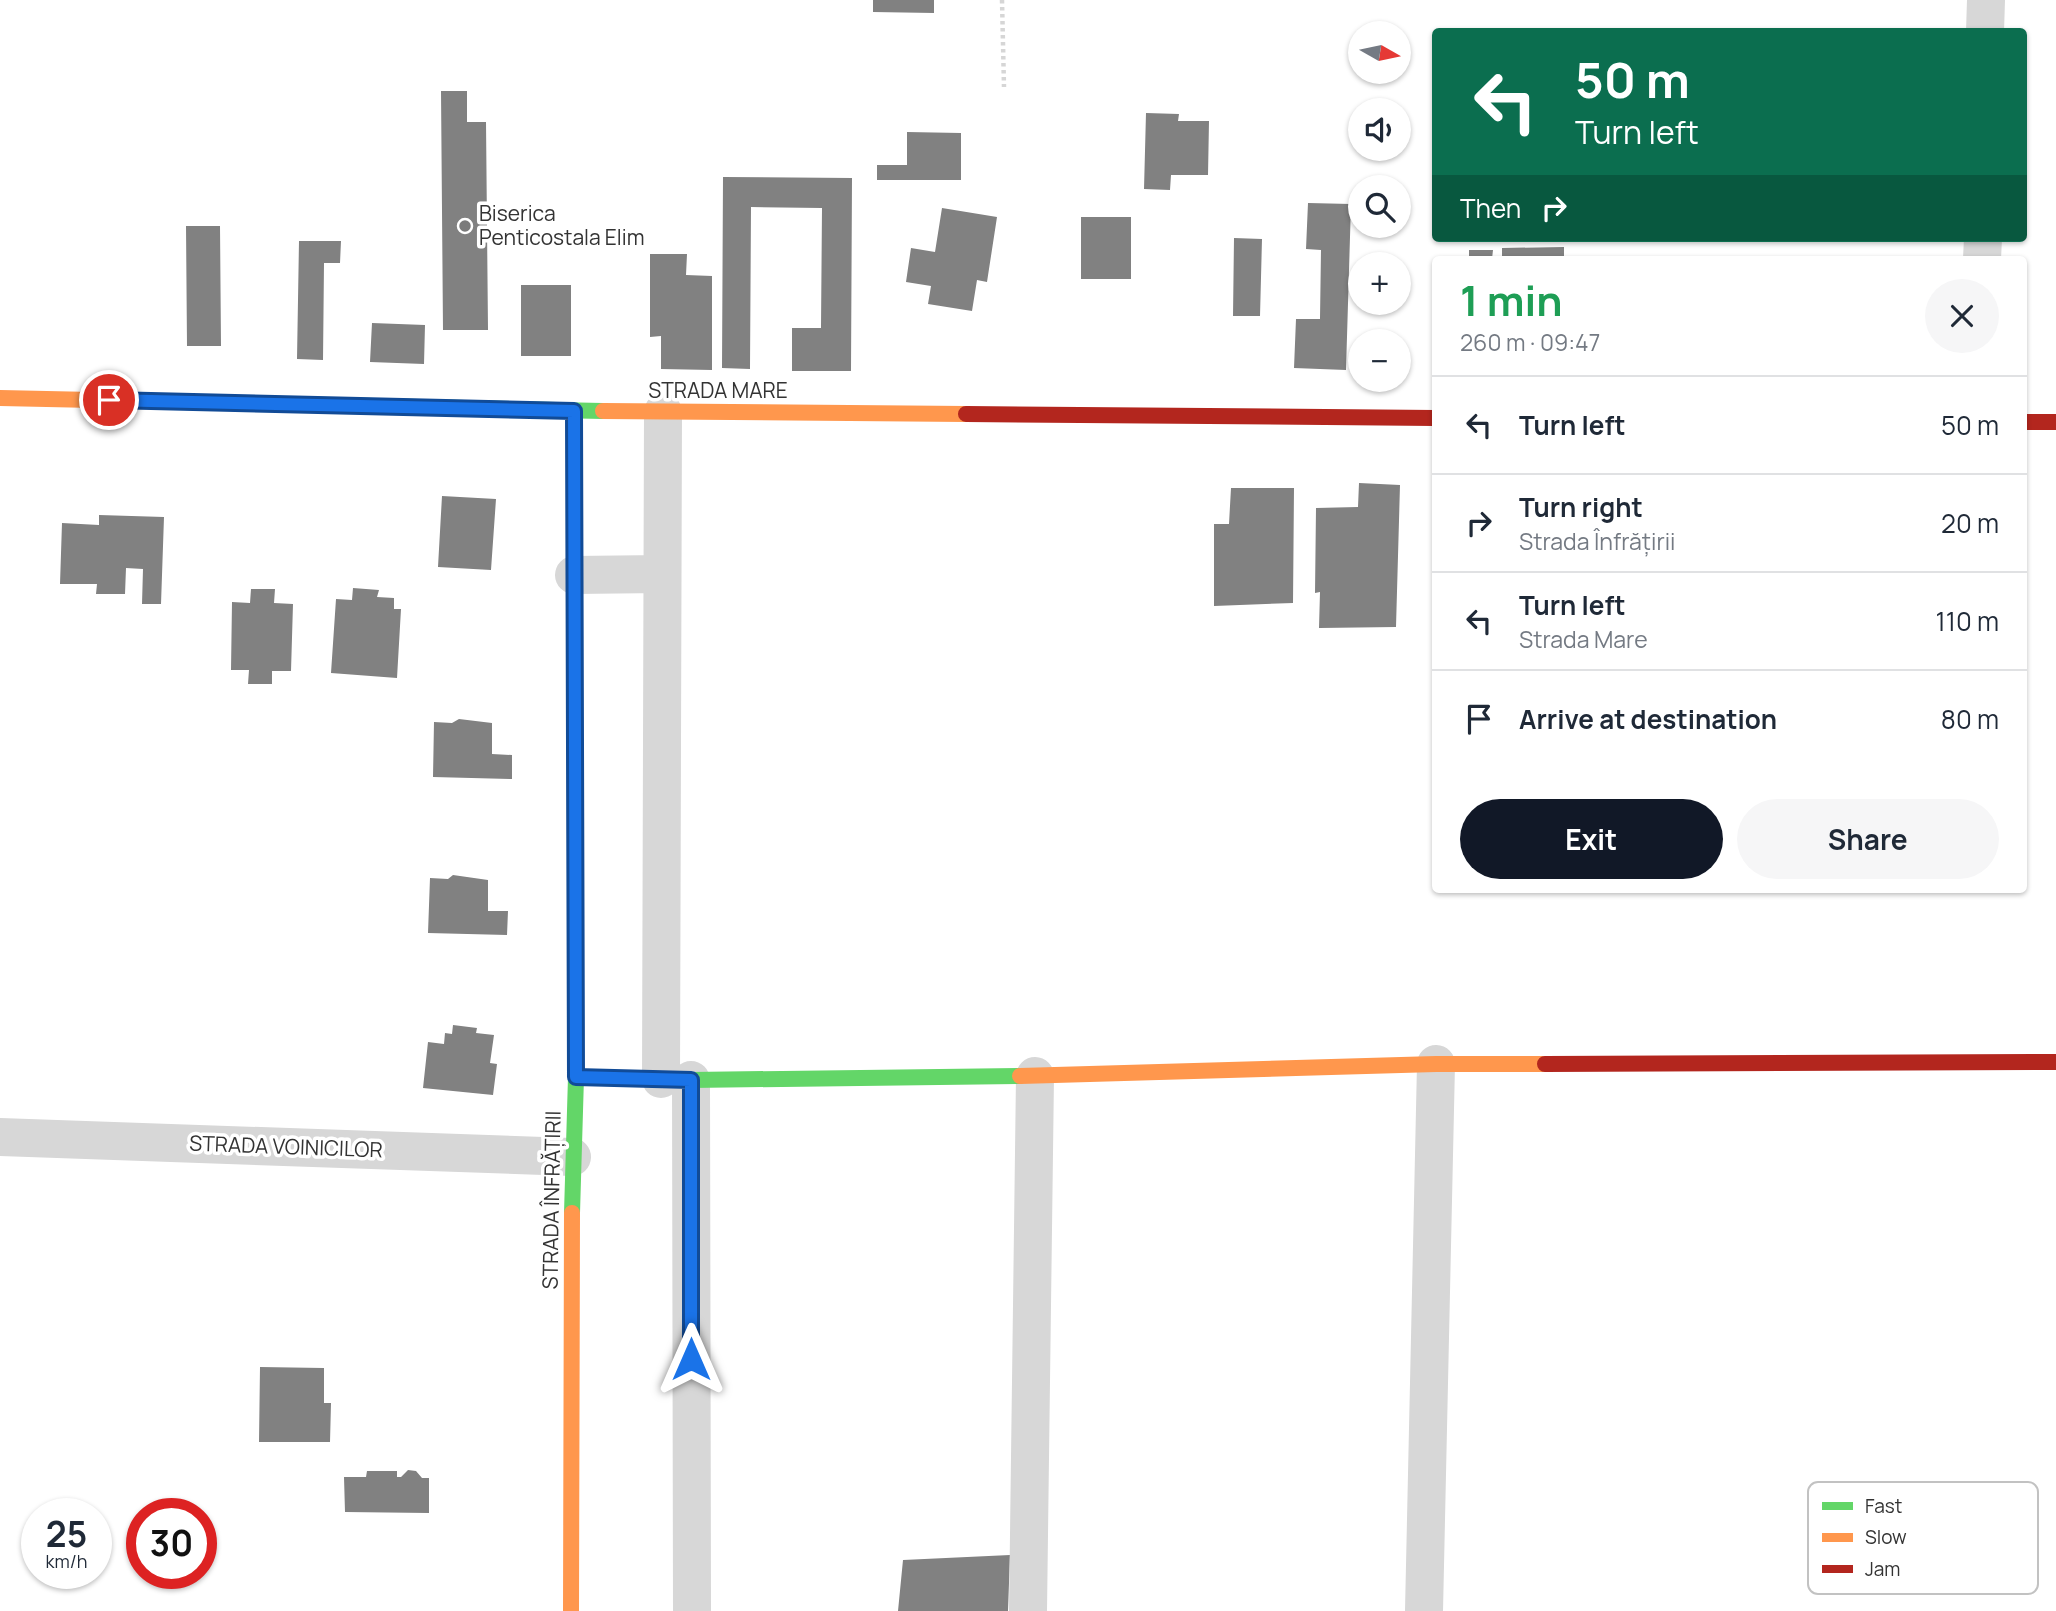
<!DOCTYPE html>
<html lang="en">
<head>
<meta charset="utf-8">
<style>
	:root { --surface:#fff; --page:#f6f6f7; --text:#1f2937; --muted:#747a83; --line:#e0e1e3; --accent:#111827 }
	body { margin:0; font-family:Manrope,sans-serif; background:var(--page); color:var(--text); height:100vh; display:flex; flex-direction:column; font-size:26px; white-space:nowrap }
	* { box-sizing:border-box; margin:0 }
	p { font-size:23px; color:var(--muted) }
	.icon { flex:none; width:38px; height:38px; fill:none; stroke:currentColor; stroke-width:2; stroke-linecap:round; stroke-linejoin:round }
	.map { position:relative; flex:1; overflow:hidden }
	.details { position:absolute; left:1432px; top:256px; width:595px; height:637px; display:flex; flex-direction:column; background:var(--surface); border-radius:7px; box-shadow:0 2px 5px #0004 }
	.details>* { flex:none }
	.banner { position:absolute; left:1432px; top:28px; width:595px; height:214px; border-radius:7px; box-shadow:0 2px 5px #0004; background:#0b6e4f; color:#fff; overflow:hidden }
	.needle { width:46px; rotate:99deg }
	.buttons { position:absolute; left:1348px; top:21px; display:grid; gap:14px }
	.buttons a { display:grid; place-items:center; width:63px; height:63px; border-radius:50%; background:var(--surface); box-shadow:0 2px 5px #0004; font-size:35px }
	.speed { position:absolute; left:21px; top:1498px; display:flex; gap:14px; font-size:35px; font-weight:700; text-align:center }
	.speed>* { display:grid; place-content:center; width:91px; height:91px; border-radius:50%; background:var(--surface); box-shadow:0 2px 5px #0004; line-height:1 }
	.speed small { font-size:18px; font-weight:400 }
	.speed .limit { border:10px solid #d22; background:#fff; color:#111 }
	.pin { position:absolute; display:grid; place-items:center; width:60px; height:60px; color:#fff; margin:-30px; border:4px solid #fff; border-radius:50%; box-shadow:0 2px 7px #0007 }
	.me { position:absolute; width:77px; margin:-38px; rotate:0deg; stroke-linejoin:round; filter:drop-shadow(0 0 5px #0008) }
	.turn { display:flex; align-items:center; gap:24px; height:147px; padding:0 28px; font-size:32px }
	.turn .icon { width:91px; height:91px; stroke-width:2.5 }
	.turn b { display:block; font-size:49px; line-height:60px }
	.then { display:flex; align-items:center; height:66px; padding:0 28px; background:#0003; gap:14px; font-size:26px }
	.round { display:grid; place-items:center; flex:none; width:74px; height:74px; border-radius:37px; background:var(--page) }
	.head { display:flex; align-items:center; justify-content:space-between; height:119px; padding:0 28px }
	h1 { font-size:42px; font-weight:700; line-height:52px; color:#1e9e55 }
	.button { display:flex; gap:14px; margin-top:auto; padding:14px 28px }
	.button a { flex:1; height:80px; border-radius:42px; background:var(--accent); color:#fff; font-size:28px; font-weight:700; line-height:80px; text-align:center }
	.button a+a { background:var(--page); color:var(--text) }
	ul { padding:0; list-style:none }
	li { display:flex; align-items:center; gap:21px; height:98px; padding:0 28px; border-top:2px solid var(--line) }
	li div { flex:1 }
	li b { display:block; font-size:26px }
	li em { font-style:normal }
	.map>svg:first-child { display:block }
	.building { fill:#818181 }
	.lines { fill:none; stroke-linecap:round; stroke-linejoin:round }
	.path { stroke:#d6d6d6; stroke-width:4.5; stroke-dasharray:3.5 3.5; stroke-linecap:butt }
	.street { stroke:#d7d7d7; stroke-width:38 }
	.fast { stroke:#63d668; stroke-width:16 }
	.slow { stroke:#ff974d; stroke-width:16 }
	.jam { stroke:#b3261e; stroke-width:16 }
	.route-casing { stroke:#114b97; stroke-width:18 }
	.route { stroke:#1a73e8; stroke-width:12 }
	.poi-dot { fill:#7a7a7a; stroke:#fff; stroke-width:2.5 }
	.labels { text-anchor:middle; stroke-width:7; stroke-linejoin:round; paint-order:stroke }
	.poi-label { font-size:21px; fill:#333; stroke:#fff; text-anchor:start }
	.street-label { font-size:21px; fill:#333; stroke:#fff }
	.key { fill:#fff; stroke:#c2c2c2; stroke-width:2 }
	.key-label { font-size:19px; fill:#333 }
</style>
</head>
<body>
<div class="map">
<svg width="2056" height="1611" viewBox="0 0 2056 1611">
	<rect width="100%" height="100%" fill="#fff"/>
	<path class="building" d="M873,0H934V13L873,12Z
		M441,91H467V122H486L488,330H443Z
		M1146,113L1179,114L1178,121H1209L1208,175H1171L1170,190L1144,189Z
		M907,132L961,133V180H877V165H907Z
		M723,177L852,178L851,371H792V328H821L822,208L751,207L750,369L722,368Z
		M1308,203L1351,204L1346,370L1294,368L1296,319H1320L1321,250L1306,249Z
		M942,208L997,217L987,282L977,280L972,311L928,304L931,286L906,282L911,248L935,252Z
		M1081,217H1131V279H1081Z
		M186,226H220L221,346H187Z
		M1234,238L1262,239L1260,316H1233Z
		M299,241H341L340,263H324L323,360L297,359Z
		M1564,247V259H1502V248Z
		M1469,250H1493L1492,259H1469Z
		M650,254H687L686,275L712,276V370L661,369V336L650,337Z
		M521,285H571V356H521Z
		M372,323L425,325L424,364L370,362Z
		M1359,483L1400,485L1396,627L1319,628L1320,592L1315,593L1316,508L1358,507Z
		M1231,488H1294L1293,603L1214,606V524H1229Z
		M442,496L496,499L491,570L438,567Z
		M99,515L164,517L161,604H142L143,569L126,568L125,594H96L97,584H60L62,523L99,525Z
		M353,588L379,590L377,597L394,598V609H401L397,678L331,673L336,599L352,600Z
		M251,589H275L274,603L293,604L291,671H272V684H248L249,670H231L232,602L250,603Z
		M459,719L492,723V754L512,755V779L433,777L434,722L452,723Z
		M453,875L488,880V911H508L507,935L428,933L430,878L448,879Z
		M453,1025L477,1028L476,1033L494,1035L490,1063L497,1064L493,1095L423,1088L428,1042L444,1044L445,1033L452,1034Z
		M260,1367L324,1368V1403H331L330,1442H259Z
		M408,1470L416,1471L422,1478H429V1513L345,1512L344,1477H366L367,1471H397V1477H401Z
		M1010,1555L1008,1611H898L903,1560Z"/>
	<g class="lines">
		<path class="path" d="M1002,0L1004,87"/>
		<path class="street" d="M1985,32L1986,0
			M1982,259L1983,238
			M574,575L662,574
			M661,1079L663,412
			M691,1080L692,1611
			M0,1137L572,1157
			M1028,1611L1035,1076
			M1424,1611L1436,1064"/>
		<path class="fast" d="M283,404L603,411
			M576,1077L691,1080L1020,1076
			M572,1213L576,1077L575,861"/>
		<path class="slow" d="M0,398L283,404
			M574,411L575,861
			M603,411L966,414
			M1020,1076L1436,1064H1545
			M571,1611L572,1213"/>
		<path class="jam" d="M966,414L1435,418
			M2023,422H2056
			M1545,1064L2056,1062"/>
	</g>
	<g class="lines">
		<g class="route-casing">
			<path id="route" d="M109,400L574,411L576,1077L691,1080V1359"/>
		</g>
		<use href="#route" class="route"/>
	</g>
	<circle class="poi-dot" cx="465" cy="226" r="7"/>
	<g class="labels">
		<g class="poi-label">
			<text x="479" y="221">Biserica<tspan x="479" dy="24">Penticostala Elim</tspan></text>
		</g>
		<g class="street-label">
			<text x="718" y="398">STRADA MARE</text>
			<text transform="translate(286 1147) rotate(2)" y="7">STRADA VOINICILOR</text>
			<text transform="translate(552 1200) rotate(-89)" y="7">STRADA ÎNFRĂȚIRII</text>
		</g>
	</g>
	<rect x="1808" y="1482" width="230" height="112" rx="10" class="key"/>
	<rect x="1822" y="1502" width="31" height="8" fill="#63d668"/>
	<rect x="1822" y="1533" width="31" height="9" fill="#ff974d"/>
	<rect x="1822" y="1565" width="31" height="8" fill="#b3261e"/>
	<g class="key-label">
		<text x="1865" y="1513">Fast</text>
		<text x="1865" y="1544">Slow</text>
		<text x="1865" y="1576">Jam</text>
	</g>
</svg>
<div class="buttons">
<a><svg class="needle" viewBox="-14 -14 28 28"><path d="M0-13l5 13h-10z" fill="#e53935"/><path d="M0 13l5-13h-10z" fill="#747a83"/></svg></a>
<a><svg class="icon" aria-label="sound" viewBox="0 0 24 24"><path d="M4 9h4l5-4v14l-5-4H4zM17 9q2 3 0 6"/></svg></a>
<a><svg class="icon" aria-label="search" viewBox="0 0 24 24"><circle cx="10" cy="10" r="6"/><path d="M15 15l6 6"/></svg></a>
<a>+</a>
<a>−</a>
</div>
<div class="speed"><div>25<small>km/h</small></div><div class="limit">30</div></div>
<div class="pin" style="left:109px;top:400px;background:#d93025"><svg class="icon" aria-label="arrive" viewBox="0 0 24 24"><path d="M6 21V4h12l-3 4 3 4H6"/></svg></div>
<svg class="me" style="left:691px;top:1359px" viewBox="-20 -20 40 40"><path d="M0-17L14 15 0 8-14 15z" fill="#1a73e8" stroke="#fff" stroke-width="4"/></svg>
<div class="banner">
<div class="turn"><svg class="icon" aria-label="left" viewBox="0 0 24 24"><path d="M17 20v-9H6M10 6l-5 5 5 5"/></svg><div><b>50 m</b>Turn left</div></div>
<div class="then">Then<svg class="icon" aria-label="right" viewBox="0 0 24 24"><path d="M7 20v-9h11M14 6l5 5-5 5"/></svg></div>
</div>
<section class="details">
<div class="head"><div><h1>1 min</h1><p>260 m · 09:47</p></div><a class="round"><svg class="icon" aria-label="close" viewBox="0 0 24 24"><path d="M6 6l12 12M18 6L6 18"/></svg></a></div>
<ul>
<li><svg class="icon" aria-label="left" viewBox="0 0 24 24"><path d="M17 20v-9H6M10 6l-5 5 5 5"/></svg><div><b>Turn left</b></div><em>50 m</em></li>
<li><svg class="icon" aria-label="right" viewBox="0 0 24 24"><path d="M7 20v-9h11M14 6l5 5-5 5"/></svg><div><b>Turn right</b><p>Strada Înfrățirii</p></div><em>20 m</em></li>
<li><svg class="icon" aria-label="left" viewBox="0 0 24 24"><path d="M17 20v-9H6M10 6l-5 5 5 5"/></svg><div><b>Turn left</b><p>Strada Mare</p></div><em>110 m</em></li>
<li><svg class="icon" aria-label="arrive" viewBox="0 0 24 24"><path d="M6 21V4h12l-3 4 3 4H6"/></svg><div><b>Arrive at destination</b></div><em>80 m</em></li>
</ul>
<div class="button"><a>Exit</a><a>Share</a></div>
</section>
</div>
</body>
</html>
